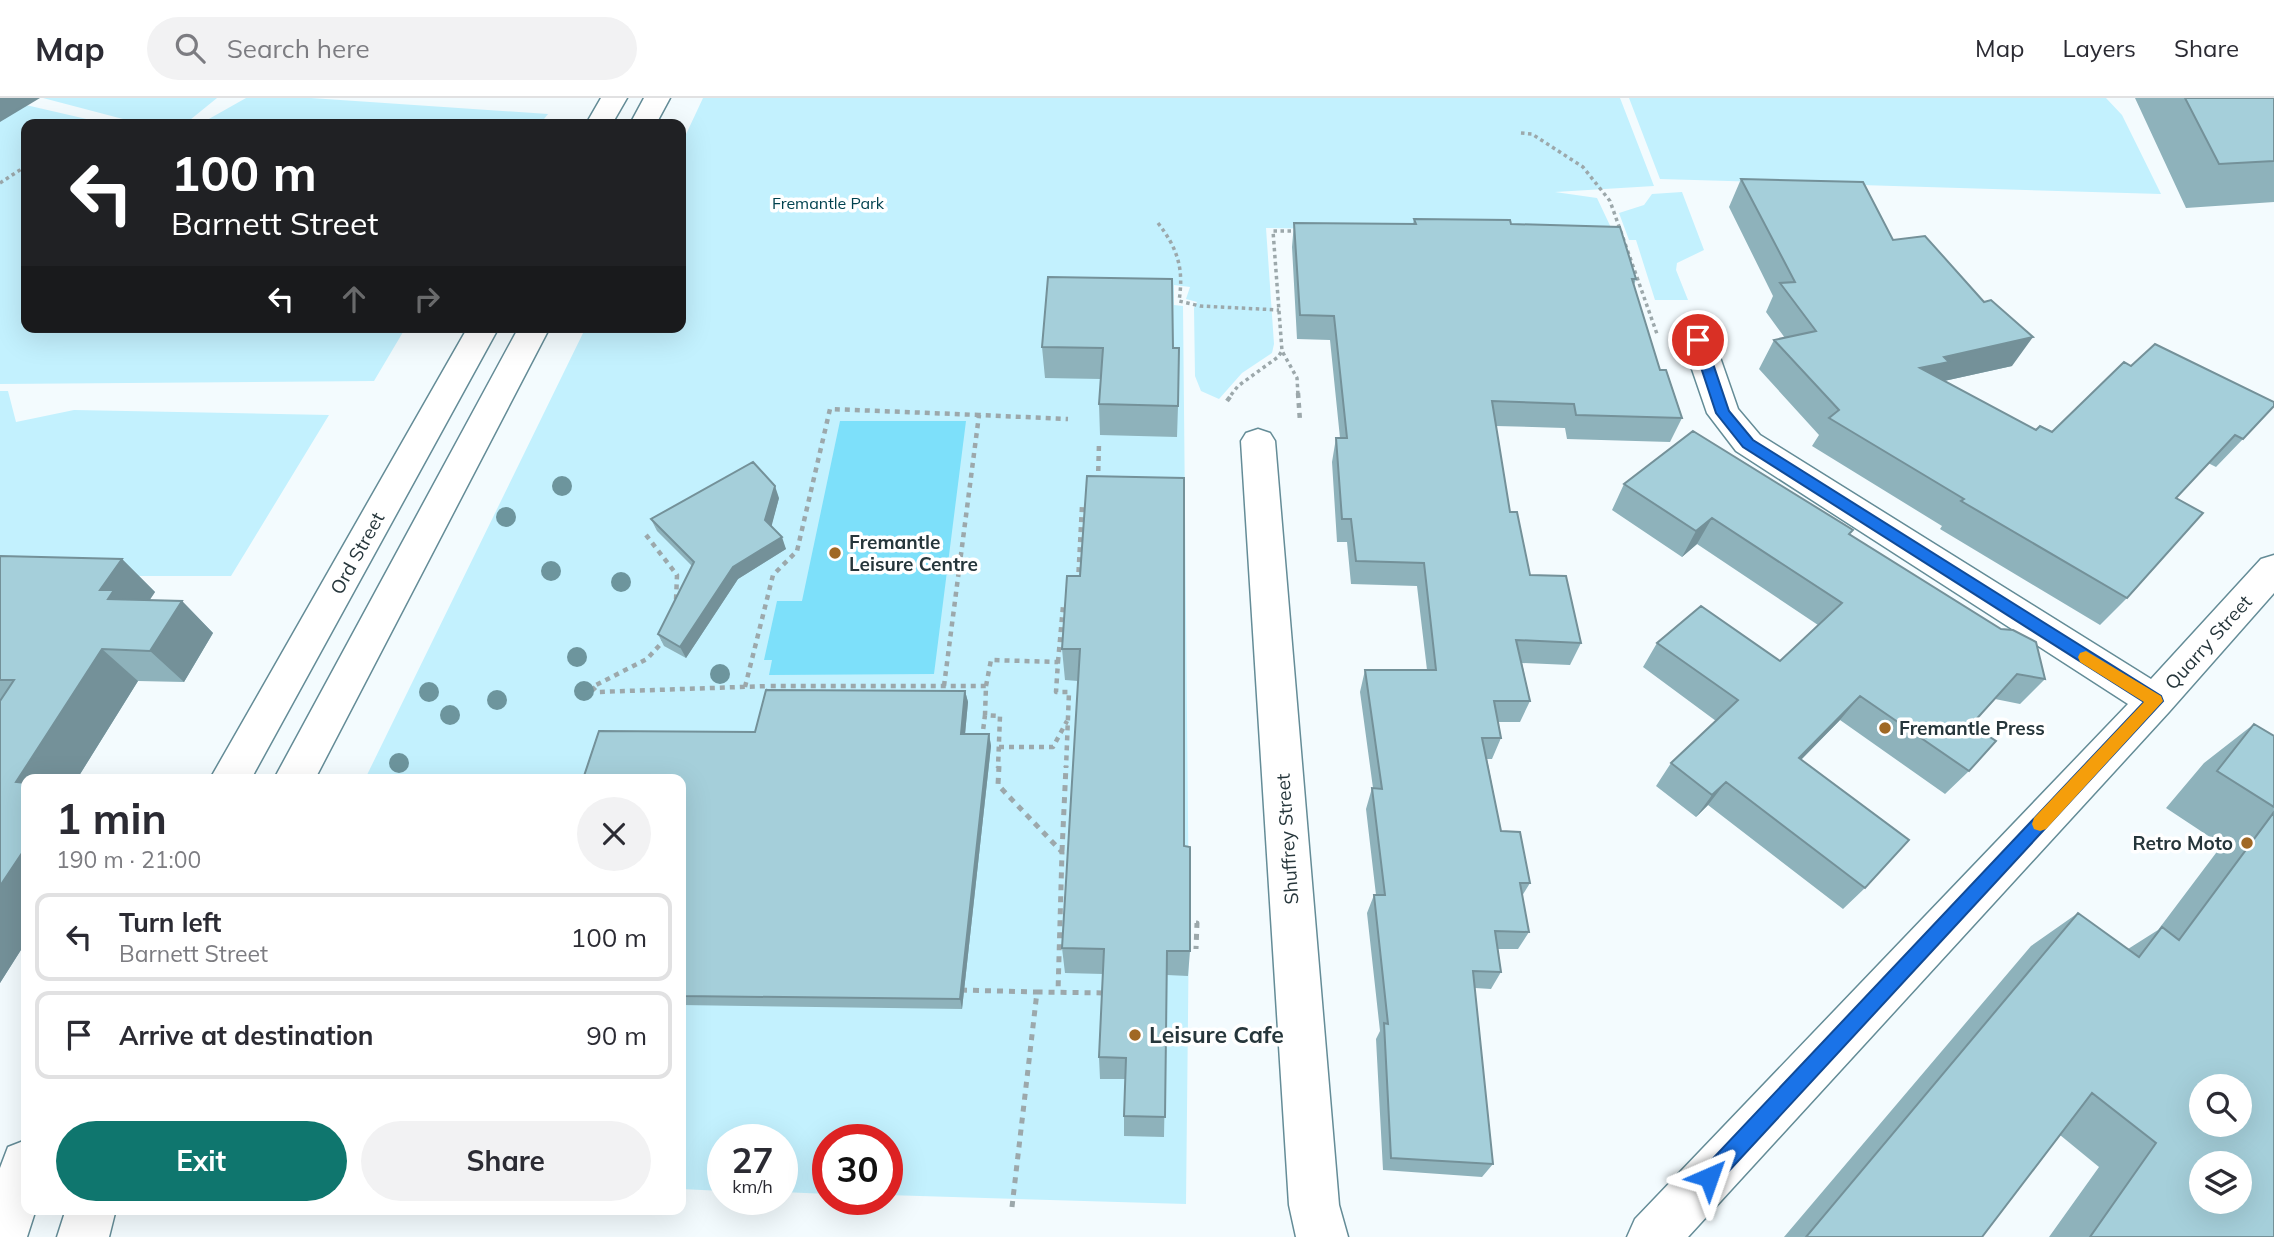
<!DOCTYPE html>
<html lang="en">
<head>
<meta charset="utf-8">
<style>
	:root { --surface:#fff; --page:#f2f2f3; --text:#2b2b33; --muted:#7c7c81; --line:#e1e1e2; --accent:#0f766e }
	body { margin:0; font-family:Mulish,sans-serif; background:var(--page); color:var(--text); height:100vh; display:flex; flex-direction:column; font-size:26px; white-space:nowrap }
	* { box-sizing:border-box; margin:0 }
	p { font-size:23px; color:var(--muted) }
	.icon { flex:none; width:38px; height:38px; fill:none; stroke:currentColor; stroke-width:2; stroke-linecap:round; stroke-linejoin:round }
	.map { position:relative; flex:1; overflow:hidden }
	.details { position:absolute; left:21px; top:676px; width:665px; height:441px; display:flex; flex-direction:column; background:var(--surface); border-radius:14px; box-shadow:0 7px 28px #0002 }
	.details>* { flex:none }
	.banner { position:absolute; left:21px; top:21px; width:665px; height:214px; border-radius:14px; box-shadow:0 7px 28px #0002; background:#202124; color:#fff; overflow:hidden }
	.tools { position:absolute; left:2189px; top:976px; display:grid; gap:14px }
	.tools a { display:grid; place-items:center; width:63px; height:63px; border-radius:50%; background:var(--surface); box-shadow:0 7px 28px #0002; font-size:35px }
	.speed { position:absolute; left:707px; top:1026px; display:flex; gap:14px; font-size:35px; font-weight:700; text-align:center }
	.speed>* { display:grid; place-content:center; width:91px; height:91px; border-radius:50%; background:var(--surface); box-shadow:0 7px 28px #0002; line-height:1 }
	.speed small { font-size:18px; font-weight:400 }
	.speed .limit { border:10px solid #d22; background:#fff; color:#111 }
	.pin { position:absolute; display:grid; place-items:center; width:60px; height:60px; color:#fff; margin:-30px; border:4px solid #fff; border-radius:50%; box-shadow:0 2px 7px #0007 }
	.me { position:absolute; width:77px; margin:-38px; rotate:43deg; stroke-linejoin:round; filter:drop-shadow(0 0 5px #0008) }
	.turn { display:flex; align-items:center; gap:24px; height:147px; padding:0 35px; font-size:32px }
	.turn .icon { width:91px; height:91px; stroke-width:2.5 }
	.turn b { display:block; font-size:49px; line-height:60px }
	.lanes { display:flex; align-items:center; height:66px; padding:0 35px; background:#0003; justify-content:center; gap:35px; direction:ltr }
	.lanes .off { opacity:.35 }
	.round { display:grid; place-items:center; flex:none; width:74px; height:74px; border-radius:37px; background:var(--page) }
	.summary { display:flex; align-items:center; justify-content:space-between; height:119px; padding:0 35px }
	h1 { font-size:42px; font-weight:700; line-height:52px }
	.action { display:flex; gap:14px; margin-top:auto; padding:14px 35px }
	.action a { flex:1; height:80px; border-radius:42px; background:var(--accent); color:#fff; font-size:28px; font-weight:700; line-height:80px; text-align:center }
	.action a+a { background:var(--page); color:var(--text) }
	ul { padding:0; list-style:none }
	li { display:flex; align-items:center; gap:21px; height:88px; margin:0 14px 10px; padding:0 21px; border:4px solid var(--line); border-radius:14px }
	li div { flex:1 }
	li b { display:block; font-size:26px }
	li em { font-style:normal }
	header { display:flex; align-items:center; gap:42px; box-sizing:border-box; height:98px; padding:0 35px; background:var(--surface); border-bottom:2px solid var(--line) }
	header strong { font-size:33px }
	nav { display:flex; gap:38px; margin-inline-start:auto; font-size:24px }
	.search { width:490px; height:63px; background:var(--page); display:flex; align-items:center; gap:18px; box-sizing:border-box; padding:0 24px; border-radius:38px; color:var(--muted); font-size:26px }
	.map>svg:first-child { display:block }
	.green { fill:#c3f1fe }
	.water { fill:#7de0fa }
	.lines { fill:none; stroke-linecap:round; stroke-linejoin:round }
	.minor-casing { stroke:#648c97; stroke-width:3 }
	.major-casing { stroke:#648c97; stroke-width:3 }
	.path-far2 { stroke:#9ca8ab; stroke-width:3.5; stroke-dasharray:3.5 3.5; stroke-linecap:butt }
	.path-far1 { stroke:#9ca8ab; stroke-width:4.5; stroke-dasharray:5 5; stroke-linecap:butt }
	.path { stroke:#9ca8ab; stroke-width:5; stroke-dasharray:6 6; stroke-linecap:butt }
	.minor { fill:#fff; fill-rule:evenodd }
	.major { fill:#fff; fill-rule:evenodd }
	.tree { fill:#6d959d }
	.wall { fill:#8eb2bb }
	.shaded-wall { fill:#749199 }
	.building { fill:#a5cfda; stroke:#749199; stroke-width:2; fill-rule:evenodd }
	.route { fill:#1a73e8; stroke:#114b97; stroke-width:2 }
	.slow { fill:#f59e0b }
	.poi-dot { fill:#a06824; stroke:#fff; stroke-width:2.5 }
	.labels { text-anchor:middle; stroke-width:7; stroke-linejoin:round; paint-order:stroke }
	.far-park-label { font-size:16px; fill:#00414e; stroke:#fff }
	.poi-label { font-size:19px; font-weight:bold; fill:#26363b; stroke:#fff; text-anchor:start }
	.street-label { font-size:19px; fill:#26363b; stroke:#fff }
	.near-poi-label { font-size:23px; font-weight:bold; fill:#26363b; stroke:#fff; text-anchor:start }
</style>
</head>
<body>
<header>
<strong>Map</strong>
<div class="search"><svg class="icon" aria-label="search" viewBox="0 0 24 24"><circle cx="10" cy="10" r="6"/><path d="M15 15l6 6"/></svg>Search here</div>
<nav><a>Map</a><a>Layers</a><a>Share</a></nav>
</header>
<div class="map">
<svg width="2274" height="1139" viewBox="0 0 2274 1139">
	<rect width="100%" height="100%" fill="#f3fbfe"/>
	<path class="green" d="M43,0H217L185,26H142Z
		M246,0H311L548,16L540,26H200Z
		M703,0H1620L1654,88L1555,94L1597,100L1614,136L1266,130L1274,246L1272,255L1242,275L1219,301L1201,293L1195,278L1194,210L1197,204L1186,201L1190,189L1174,187V207L1183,208L1189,824L1186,1106L887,1097V1041H828V1096L782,1094V1041H723V1093L681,1091V681H365L586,229H681V47Z
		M1629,0H2106L2122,17L2161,96L1660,81Z
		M0,1L108,26H26V229H406L374,283L0,286Z
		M1682,94L1704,152L1677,165L1676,172L1688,202H1655L1636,142H1629L1619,115L1644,107L1652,96Z
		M0,293H8L16,324L74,312L329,317L231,478H0Z"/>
	<path class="water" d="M840,323H966L934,576L769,577L772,562H764L777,503H802Z"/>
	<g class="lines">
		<g class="minor-casing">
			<path id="minor" d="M1698,232L1709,235L1714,242L1738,311L1760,337L2151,581L2261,461L2274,457V495L2169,614L1688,1139H1627L1635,1121L2128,606L1736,353L1707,315L1682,242L1687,235Z
				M1258,331L1270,335L1275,343L1339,1107L1348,1139H1296L1289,1107L1241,343L1246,335Z"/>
		</g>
		<g class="major-casing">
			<path id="major" d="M601,0H627L612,26H586Z
				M644,0H670L656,26H630Z
				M468,229H499L251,681H210Z
				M519,229H550L315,681H274Z
				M26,1042V1111H36L27,1139H0V1070L8,1049Z
				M66,1111H116L109,1139H57Z"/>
		</g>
		<path class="path-far2" d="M1521,35L1532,36L1583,69L1610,103L1657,236
			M0,85L26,68
			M1158,125C1178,151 1184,171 1179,203L1200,208L1279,212
			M1298,133H1273L1282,253L1297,280L1298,297
			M1231,297L1238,288L1278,259L1282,253"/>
		<path class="path-far1" d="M1298,295L1300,323
			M1227,303L1233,295
			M1098,383L1099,345
			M646,437L677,477L676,503
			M1078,484L1082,408L1088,407
			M666,540L647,561L592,589L597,594L769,588
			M1058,564L1063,508L1068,505
			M944,588L979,317L1068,321
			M986,588L991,562L1058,564L1056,594H1069L1066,670
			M745,589L773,477L797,453L830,311L979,317
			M767,596L769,588H986L985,617L1000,618L998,670
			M982,641L985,617
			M999,649H1053L1067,623"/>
		<path class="path" d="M999,668L998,687L1062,754L1058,894
			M1062,753L1066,668
			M1184,824L1197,825L1196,851
			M961,892L1037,894
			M1012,1109L1037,894L1106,895"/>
		<use href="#minor" class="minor"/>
		<use href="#major" class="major"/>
	</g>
	<g class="tree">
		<circle cx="562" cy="388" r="10"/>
		<circle cx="506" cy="419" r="10"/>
		<circle cx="551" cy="473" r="10"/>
		<circle cx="621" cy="484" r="10"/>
		<circle cx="577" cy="559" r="10"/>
		<circle cx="720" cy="576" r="10"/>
		<circle cx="584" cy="593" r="10"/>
		<circle cx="429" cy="594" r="10"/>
		<circle cx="497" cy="602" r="10"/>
		<circle cx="450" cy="617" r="10"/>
		<circle cx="399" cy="665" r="10"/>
	</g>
	<path class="wall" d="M2135,0H2274V104L2186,110Z
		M1741,81L1893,142L2012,268L1944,283L2036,332L2052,334L2124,264L2243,341L2216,369L2208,365L2176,400L2127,500L2100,527L1940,431L1942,428L1812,348L1819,337L1759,271L1774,242L1785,240L1766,214L1773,198L1729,109Z
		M1414,121L1511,126L1636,181L1634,187L1660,272L1682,320L1670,344L1567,341L1565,330L1496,328L1510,414L1530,477L1581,545L1570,567L1522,565L1530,603L1520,624H1498L1501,640L1492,661H1487L1501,733L1530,785L1522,798L1529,834L1518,851H1498L1501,874L1491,891L1475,890L1493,1066L1482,1079L1383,1072L1376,941L1380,933L1367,815L1374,797H1376L1366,711L1372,690H1373L1360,594L1365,572H1427L1417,488L1351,486L1347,444H1337L1332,364L1336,340H1340L1330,242L1297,241L1292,149L1294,125L1413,126Z
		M1042,249L1173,250L1178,308L1177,339L1100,337L1099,306L1101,281L1045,280Z
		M1624,386L1850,436L2045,581L2020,606L1995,601L1971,627L1969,673L1945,696L1840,622L1801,662L1865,790L1843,811L1708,707L1696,719L1656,688L1671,665L1716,623L1643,569L1657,545L1780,563L1818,527L1697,446L1682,459L1612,412Z
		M779,400L771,428L786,451L738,481L686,560L664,548L658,536L692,468L657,433L651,421Z
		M0,458L122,461L155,494L149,502L182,503L213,535L184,584L138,583L77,681H26V844L0,885Z
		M1067,478L1184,748L1190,853L1188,878L1167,877L1164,1039L1124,1038V1018L1125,981H1100L1099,959L1103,876L1065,875L1062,850L1078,583L1065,582L1062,551Z
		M965,593L968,604L965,636H989L991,648L962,911L681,907V681L755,634Z
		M2254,626L2274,638V1139H2049L2099,1069L2060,1037L1982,1139H1784L2031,848L2078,815L2128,851L2158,832L2222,747L2166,710L2204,665Z"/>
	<path class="shaded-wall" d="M0,0H40L0,24Z
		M2033,239L2012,268L1935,285L1920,270L1944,259Z
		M775,388L779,400L770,434L765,422Z
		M1712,420L1697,446L1682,459L1696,433Z
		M782,439L786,451L738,481L686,560L680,549L733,469Z
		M122,461L155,494L140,517L142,533L100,492Z
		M182,503L213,535L184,584L150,553Z
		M102,551L138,583L77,681H26V692L16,684Z
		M965,593L968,604L964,647L961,636Z
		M1860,598L1840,622L1780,683L1799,660Z
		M989,636L991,648L962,911L960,901Z
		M1726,684L1708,707L1696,719L1712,697Z
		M26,749V844L0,885V788Z"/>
	<path class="building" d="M2185,0H2274V63L2219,66Z
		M1741,81L1863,84L1893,142L1925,138L1984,204L1991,202L2033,239L1944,259L1949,264L1920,270L2036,332L2040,328L2052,334L2124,264L2131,268L2155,246L2274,304V308L2243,341L2235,337L2176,400L2203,415L2127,500L1961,403L1964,401L1829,320L1839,312L1774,242L1816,233L1780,185L1795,184Z
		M1414,121L1510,122L1511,126L1620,129L1636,181H1632L1660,272H1666L1682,320L1576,317L1574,306L1492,303L1510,414H1517L1530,477L1566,478L1581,545L1516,542L1530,603H1494L1501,640H1482L1501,733L1520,734L1530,785H1520L1529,834L1495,833L1501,874L1473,873L1493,1066L1391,1060L1384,925L1388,926L1374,797H1385L1372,690L1382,691L1365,572H1436L1424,465L1356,463L1351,421H1342L1336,340H1347L1334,218L1300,217L1294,125L1416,126Z
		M1048,179L1172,181L1173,250H1179L1178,308L1099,306L1103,250L1042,249Z
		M1693,333L1853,432L1849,436L2001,531L2013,532L2036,544L2045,581L2017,576L1971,627L1996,643L1969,673L1860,598L1799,660L1909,742L1865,790L1726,684L1712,697L1671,665L1738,602L1657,545L1701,508L1780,563L1842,505L1712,420L1696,433L1624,386Z
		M753,364L775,388L765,422L782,439L733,469L680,549L658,536L694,464L651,421Z
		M1087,378L1184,380V748L1190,749V853H1167L1165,1019L1124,1018L1126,960L1099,959L1104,851L1062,850L1080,551H1062L1067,478H1080Z
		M0,458L122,461L100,492H114L108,501L182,503L150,553L102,551L16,684L26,685V749L0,788V603L14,582H0Z
		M766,592L965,593L961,636H989L960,901L681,898V681H583L599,633L755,634Z
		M2254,626L2274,638V709L2217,673Z
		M2274,714V1139H2090L2156,1045L2092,995L1982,1139H1806L2078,815L2139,859L2162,829L2179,842ZM2202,989H2240V1027H2202ZM2202,1066H2240V1104H2202Z"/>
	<path class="route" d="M1698,237L1705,242L1729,313L1753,342L2161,598L2163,603L1716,1087L1709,1090L1702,1087L1699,1079L1702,1072L2144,604L1743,349L1716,315L1692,242Z"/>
	<path class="slow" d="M2086,553L2161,598L2163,603L2046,731L2040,733L2034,731L2032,726L2034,720L2144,604L2080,564L2078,559L2080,555Z"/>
	<g class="poi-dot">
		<circle cx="835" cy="455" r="7"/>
		<circle cx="1885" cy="630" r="7"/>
		<circle cx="2247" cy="745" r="7"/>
		<circle cx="1135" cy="937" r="7"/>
	</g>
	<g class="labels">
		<g class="far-park-label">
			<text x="828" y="111">Fremantle Park</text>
		</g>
		<g class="poi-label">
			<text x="849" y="451">Fremantle<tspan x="849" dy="22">Leisure Centre</tspan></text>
			<text x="1899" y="637">Fremantle Press</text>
			<text x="2233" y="752" text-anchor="end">Retro Moto</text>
		</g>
		<g class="street-label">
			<text transform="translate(357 455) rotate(-61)" y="7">Ord Street</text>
			<text transform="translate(2208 544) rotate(-48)" y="7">Quarry Street</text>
			<text transform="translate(1287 741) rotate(-94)" y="7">Shuffrey Street</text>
		</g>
		<g class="near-poi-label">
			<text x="1149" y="945">Leisure Cafe</text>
		</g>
	</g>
</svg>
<div class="tools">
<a><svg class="icon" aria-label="search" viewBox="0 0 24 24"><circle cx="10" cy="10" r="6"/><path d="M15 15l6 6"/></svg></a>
<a><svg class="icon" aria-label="layers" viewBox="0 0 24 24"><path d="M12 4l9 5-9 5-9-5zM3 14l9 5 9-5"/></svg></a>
</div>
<div class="speed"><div>27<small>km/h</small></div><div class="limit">30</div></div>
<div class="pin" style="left:1698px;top:242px;background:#d93025"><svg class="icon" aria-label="arrive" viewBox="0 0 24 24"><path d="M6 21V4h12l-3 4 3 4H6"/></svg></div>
<svg class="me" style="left:1709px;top:1079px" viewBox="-20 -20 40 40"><path d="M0-17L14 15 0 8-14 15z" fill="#1a73e8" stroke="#fff" stroke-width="4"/></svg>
<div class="banner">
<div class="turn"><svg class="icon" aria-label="left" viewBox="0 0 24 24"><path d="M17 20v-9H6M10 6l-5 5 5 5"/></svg><div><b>100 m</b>Barnett Street</div></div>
<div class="lanes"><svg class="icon" aria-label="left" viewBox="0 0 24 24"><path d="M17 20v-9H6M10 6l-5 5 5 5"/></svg><svg class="icon off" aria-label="ahead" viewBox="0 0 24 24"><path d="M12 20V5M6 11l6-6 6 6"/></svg><svg class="icon off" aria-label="right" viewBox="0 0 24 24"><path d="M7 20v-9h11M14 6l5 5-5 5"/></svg></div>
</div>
<section class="details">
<div class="summary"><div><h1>1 min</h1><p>190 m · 21:00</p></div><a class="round"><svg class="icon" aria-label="close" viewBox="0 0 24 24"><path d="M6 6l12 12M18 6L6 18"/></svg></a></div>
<ul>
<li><svg class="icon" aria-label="left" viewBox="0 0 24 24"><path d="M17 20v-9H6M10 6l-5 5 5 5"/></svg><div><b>Turn left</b><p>Barnett Street</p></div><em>100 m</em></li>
<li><svg class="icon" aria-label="arrive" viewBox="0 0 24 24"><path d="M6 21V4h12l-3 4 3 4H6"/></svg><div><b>Arrive at destination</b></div><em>90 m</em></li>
</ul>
<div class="action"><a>Exit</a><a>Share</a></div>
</section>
</div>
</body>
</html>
